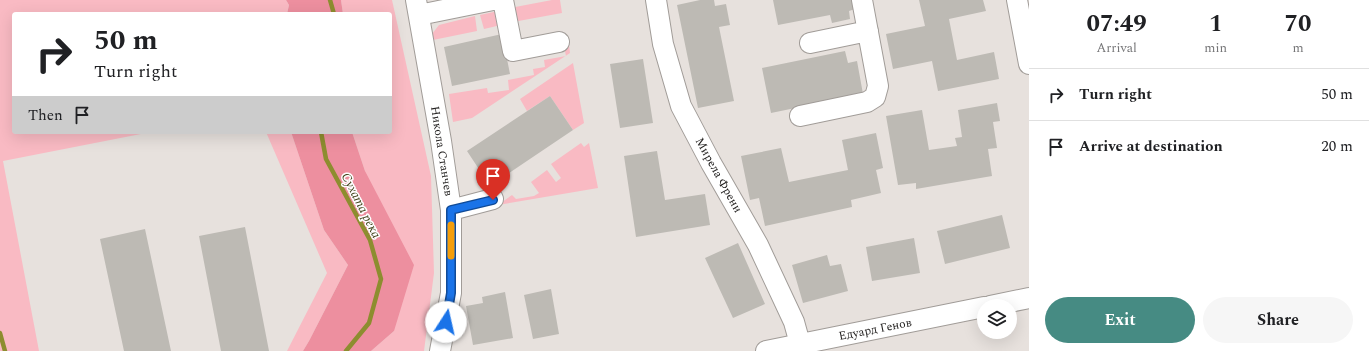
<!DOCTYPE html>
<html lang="en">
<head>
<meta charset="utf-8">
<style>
	:root { --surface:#fff; --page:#f6f6f6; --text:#202124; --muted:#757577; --line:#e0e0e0; --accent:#468b83 }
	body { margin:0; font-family:Spectral,serif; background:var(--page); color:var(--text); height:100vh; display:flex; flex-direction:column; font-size:15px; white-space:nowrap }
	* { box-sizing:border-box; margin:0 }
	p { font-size:13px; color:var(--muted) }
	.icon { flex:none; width:22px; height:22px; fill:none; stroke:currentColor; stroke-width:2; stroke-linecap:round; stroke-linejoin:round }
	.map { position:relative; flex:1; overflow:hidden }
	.drawer { display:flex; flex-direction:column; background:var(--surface); width:340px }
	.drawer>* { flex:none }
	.banner { position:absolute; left:12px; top:12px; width:380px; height:122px; border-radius:4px; box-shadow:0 4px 16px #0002; background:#fff; color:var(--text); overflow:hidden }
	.controls { position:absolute; left:977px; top:299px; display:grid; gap:8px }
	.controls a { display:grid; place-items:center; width:40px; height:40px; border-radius:50%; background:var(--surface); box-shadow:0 4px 16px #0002; font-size:20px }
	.pin { position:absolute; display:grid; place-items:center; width:34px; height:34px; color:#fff; margin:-41px -17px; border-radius:50% 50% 50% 0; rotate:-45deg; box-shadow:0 0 4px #0007 }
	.pin .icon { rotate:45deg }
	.me { position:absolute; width:44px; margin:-22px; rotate:10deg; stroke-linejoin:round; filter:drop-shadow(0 0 3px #0008) }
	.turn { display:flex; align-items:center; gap:14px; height:84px; padding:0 16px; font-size:18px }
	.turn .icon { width:52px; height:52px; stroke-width:2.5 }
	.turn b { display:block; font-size:28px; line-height:34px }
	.then { display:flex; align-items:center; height:38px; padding:0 16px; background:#0003; gap:8px; font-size:15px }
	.eta { display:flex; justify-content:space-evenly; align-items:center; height:68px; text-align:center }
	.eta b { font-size:24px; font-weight:700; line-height:28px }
	.button { display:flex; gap:8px; margin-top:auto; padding:8px 16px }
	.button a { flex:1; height:46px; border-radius:24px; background:var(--accent); color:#fff; font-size:16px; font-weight:700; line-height:46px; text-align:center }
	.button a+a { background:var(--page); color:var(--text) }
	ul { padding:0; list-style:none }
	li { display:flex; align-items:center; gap:12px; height:52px; padding:0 16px; border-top:1px solid var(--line) }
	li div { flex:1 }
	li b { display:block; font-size:15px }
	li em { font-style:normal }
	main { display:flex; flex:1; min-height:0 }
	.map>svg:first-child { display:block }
	.green { fill:#f9bac3 }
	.forest { fill:#ed8f9f }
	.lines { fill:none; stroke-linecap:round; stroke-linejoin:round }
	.stream { stroke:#8d8d2f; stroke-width:4.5 }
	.building { fill:#bdbab4 }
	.minor-casing { stroke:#a19c98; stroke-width:22 }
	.minor { stroke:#fff; stroke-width:20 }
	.route-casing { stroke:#114b97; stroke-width:10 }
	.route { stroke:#1a73e8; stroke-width:7 }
	.slow { stroke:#f59e0b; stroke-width:7 }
	.labels { text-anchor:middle; stroke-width:3; stroke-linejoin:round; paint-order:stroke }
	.street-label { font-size:12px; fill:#252322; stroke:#fff }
	.water-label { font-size:13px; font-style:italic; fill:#44451e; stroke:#fff }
</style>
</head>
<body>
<main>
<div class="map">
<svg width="1029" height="351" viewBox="0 0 1029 351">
	<rect width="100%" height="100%" fill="#e7e1dd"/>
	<path class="green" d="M0,0H286L289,5L287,14H14V132H151L3,161L39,351H0Z
		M341,0H392L431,176L434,273L424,351H371L394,331L365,171L352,132H390V14H343Z
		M552,0H560L562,13L513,22L510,8Z
		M498,11L501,25L484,29L480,15Z
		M475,16L477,31L433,40L432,34L439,25Z
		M569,45L570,53L472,118L453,122L449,94L487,88L488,93L509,90L508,80L534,75L533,69L545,67L544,60L566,56L564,46Z
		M573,63L584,123L573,130L550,96L527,111L520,99Z
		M266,132H291L324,230L348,265L309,341L303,351H287L327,273Z
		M581,143L584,147L589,143L598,188L498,205L512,195L516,199L534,196L539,193L531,182L547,170L556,182L561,178L551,164Z"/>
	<path class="forest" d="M286,0H341L343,14H287L289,5Z
		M291,132H352L365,171L414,265L394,331L371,351H303L309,341L348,265L324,230Z"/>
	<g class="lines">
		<path class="stream" d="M330,0L334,14
			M321,132L326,159L370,240L381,279L369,323L346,351
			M0,333L5,351"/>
	</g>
	<path class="building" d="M700,0H714L715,6L726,4L730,25L719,27L734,101L698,108L677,5Z
		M773,0H853L855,9L849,11L850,19L832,23L830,15L778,25Z
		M919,0H983L986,11L949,19L957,60L994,52L999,79L938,91L932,61L893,69L886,34L925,26Z
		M502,34L510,74L452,86L444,47Z
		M845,51L848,63L857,61L863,94L771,113L762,68Z
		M643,59L653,123L620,128L610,64Z
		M550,96L573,130L490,186L467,151Z
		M997,103L1000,121L993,122L997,148L988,149L992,176L916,189V183L898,185L886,116L922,110L929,150L957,146L955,138L962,137L958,110Z
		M876,133L883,168L876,170L881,193L851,200L852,207L765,226L759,198L750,200L741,156L781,148L789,182L848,170L842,140Z
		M657,151L665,200L705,194L710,225L636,237L624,156Z
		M1002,215L1010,248L945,264L937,231Z
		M245,227L269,351H221L199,236Z
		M145,229L171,351H124L100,239Z
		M914,238L920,273L872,281L866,247Z
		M738,243L765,304L733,318L705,258Z
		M827,255L830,266L841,264L848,291L803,303L792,265Z
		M551,289L559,334L533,339L524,295Z
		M505,292L513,338L473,345L466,306L483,303L482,297Z"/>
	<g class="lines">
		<g class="minor-casing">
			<path id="minor" d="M416,0L441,141L451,210V293L440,351
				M503,0L513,51L559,42
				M656,0L663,44L681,106L711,163L758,245L794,322L802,351
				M1017,0L1029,64
				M419,15L493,0
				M810,43L868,31
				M800,116L867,102L875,97L878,86L862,0
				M451,210L493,199
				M990,306L1029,298
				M766,351L984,307"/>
		</g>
		<use href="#minor" class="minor"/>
	</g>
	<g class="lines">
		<g class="route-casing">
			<path id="route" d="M446,322L451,293V210L493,200"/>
		</g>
		<use href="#route" class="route"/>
		<path class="slow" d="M451,256V225"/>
	</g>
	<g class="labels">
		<g class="street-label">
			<text transform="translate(442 151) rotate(81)" y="4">Никола Станчев</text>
			<text transform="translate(719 175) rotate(61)" y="4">Мирела Френи</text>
			<text transform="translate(875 329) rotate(-11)" y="4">Едуард Генов</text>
		</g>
		<g class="water-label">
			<text transform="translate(362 205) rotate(63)" y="5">Сухата река</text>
		</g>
	</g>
</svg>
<div class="controls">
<a><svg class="icon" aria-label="layers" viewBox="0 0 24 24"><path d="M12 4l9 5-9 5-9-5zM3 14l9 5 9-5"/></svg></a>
</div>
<div class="pin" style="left:493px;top:200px;background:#d93025"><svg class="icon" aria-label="arrive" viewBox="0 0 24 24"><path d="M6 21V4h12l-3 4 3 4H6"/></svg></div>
<svg class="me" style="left:446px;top:322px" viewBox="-20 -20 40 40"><circle r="19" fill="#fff"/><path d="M0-13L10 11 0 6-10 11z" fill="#1a73e8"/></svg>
<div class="banner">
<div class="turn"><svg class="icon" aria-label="right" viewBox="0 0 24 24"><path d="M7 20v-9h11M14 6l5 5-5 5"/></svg><div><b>50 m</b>Turn right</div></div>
<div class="then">Then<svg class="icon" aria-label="arrive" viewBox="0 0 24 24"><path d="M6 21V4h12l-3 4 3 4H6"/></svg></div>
</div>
</div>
<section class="drawer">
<div class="eta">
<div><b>07:49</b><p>Arrival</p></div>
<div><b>1</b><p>min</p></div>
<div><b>70</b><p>m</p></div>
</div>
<ul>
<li><svg class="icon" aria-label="right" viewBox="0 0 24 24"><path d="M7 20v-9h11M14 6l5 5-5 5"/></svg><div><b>Turn right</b></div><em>50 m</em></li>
<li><svg class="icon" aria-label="arrive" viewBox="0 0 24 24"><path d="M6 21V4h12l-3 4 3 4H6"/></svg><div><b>Arrive at destination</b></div><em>20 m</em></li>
</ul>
<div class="button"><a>Exit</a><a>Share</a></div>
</section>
</main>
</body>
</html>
